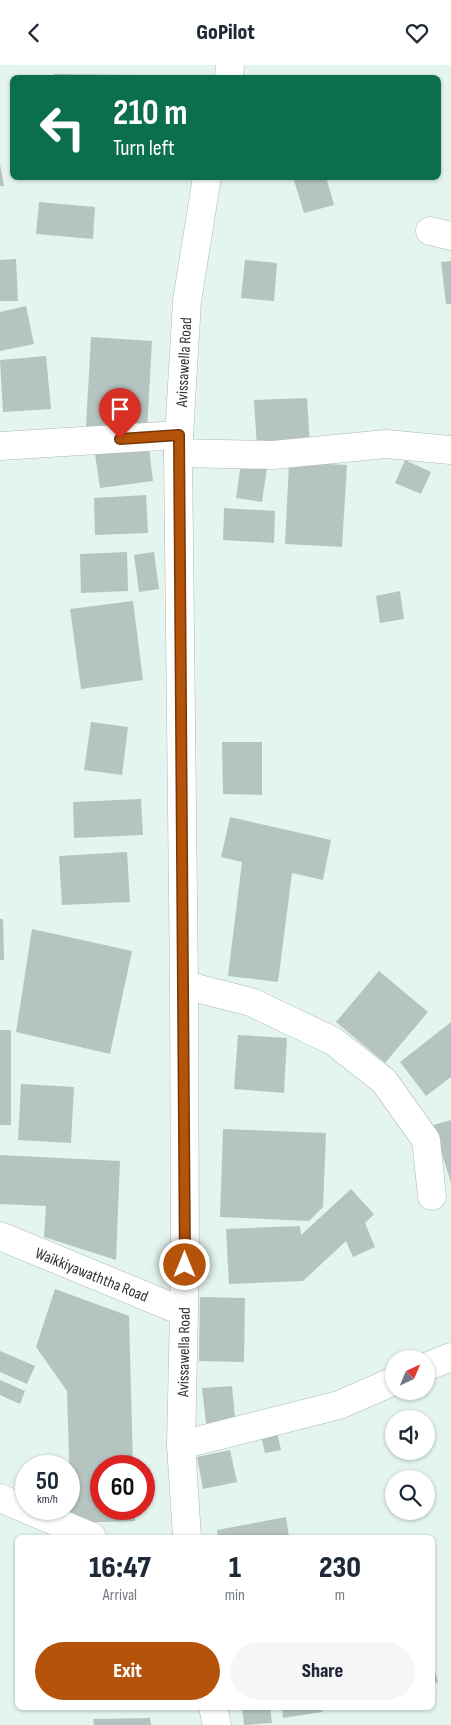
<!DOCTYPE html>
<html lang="en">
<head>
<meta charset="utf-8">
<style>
	:root { --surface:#fff; --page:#f6f6f7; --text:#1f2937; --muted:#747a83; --accent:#b45309 }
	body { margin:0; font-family:"Sofia Sans Condensed",sans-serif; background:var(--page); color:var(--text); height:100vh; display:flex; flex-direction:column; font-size:19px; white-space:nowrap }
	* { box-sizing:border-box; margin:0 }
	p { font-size:16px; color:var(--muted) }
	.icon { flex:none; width:28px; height:28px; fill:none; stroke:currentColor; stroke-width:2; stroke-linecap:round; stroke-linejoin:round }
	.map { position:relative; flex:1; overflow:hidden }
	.details { position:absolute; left:15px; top:1470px; width:420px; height:175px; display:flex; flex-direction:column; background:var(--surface); border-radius:8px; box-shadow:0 1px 4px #0004 }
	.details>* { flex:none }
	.hud { position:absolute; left:10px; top:10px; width:431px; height:105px; border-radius:8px; box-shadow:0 1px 4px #0004; background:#0b6e4f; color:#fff; overflow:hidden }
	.needle { width:32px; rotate:44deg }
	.controls { position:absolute; left:385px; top:1285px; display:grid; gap:10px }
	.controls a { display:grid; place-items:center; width:50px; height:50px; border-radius:50%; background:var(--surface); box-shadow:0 1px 4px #0004; font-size:25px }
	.speed { position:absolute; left:15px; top:1390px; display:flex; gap:10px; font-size:25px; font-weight:700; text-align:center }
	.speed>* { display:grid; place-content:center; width:65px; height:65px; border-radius:50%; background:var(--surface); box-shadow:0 1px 4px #0004; line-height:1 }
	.speed small { font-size:12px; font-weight:400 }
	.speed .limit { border:8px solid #d22; background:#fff; color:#111 }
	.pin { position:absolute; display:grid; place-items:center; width:42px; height:42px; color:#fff; margin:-51px -21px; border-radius:50% 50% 50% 0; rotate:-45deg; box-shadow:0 0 5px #0007 }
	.pin .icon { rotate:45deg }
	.me { position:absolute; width:55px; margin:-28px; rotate:0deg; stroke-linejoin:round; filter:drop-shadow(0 0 4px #0008) }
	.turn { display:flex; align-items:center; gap:18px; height:105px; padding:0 20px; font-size:22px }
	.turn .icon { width:65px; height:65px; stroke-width:2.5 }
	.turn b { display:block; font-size:35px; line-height:42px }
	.eta { display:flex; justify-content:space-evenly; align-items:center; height:85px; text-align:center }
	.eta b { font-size:30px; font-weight:800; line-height:35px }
	.action { display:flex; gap:10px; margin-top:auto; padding:10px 20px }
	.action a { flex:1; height:58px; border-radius:30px; background:var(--accent); color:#fff; font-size:20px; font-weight:800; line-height:58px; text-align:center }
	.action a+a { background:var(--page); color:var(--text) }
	header { display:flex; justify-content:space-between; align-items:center; height:65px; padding:0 20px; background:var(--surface); font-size:22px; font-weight:800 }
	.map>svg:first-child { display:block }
	.building { fill:#b5c4c0 }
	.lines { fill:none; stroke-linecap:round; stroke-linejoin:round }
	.minor-casing { stroke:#acbab7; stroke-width:29 }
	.major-casing { stroke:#acbab7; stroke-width:29 }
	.minor { stroke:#fff; stroke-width:28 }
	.major { stroke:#fff; stroke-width:28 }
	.route-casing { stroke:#753606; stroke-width:12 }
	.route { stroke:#b45309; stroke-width:9 }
	.labels { text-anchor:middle; stroke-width:4.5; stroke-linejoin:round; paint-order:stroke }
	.street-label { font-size:16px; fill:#2f3533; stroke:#fff }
</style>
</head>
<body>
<header><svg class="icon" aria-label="back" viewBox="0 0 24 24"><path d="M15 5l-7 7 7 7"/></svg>GoPilot<svg class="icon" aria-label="heart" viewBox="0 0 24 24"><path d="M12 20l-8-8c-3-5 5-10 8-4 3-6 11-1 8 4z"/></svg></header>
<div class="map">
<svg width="451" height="1660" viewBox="0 0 451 1660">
	<rect width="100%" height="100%" fill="#e4f4ef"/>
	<path class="building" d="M54,9L135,10V12H54Z
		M0,99L4,121H0Z
		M293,112H326L334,140L304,148Z
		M39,137L95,142L93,174L36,169Z
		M16,194L18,236H0V195Z
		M245,195L277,198L274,236L241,233Z
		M451,196V239H446L441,197Z
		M26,241L34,279L0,286V247Z
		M91,272L152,276L147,365L86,361Z
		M46,291L51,344L3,347L0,295Z
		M307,333L310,381L257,383L254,335Z
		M148,375L153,416L100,423L94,382Z
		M268,395L262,437L236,433L241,398Z
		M405,395L431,407L421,429L395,418Z
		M289,397L347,400L342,482L285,479Z
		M146,430L148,468L95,470L94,433Z
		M224,443L275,446L274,478L223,475Z
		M127,487L128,526L81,528L80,489Z
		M154,487L159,524L139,527L134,490Z
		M400,526L404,554L380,558L376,531Z
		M133,536L143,615L81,624L70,544Z
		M91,657L128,662L122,710L84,705Z
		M222,677H262V730L223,729Z
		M141,734L143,770L74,773L73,737Z
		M230,752L331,775L323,815L292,808L278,917L228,911L242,797L221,792Z
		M127,787L130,837L62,840L59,791Z
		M0,854H3L4,895H0Z
		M32,864L132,886L110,989L16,967Z
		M379,906L428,947L385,998L336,957Z
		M451,957V1012L426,1031L400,997Z
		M0,965H11V1060H0Z
		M238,970L287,973L284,1028L234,1024Z
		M21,1019L74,1022L71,1078L18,1075Z
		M451,1055V1118L433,1060Z
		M223,1064L326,1068L323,1142L309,1156L220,1152Z
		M0,1090L120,1096L116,1195L44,1172L46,1141L0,1139Z
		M351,1124L374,1149L365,1158L375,1182L353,1192L346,1176L303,1216L229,1219L226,1164L300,1161L301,1170Z
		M55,1224L129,1251L133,1401H101V1444H135V1456L71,1458L67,1326L36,1282Z
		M200,1232L245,1233L244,1297L199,1296Z
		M0,1286L35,1301L27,1319L0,1307Z
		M0,1315L25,1326L20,1339L0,1330Z
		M232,1321L236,1363L207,1366L202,1323Z
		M277,1367L281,1385L265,1388L261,1371Z
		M230,1385L237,1417L203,1424L197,1392Z
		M286,1452L289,1472H218L217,1465Z
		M432,1595L438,1617L432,1618Z
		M242,1642H270L272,1658L244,1660Z
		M282,1642H322V1647L283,1653Z
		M150,1653L151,1660H94L93,1654Z"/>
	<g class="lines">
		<g class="minor-casing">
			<path id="minor" d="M430,166L451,171
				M0,381L179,370
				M178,388L273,390L386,379L451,385
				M184,920L251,937L333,976L384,1016L426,1075L432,1131
				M0,1171L184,1247
				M426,1302L451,1292
				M181,1380L339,1340L394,1316
				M0,1433L92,1472"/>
		</g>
		<g class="major-casing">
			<path id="major" d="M229,12L230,0
				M187,1472L181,1380L185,1200L184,920L178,388L187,236L207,112
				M213,1642L217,1660"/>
		</g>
		<use href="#minor" class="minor"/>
		<use href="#major" class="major"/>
	</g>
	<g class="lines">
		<g class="route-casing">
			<path id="route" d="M120,374L179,370L185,1200"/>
		</g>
		<use href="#route" class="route"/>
	</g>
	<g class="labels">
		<g class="street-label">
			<text transform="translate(183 297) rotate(-87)" y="6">Avissawella Road</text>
			<text transform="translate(92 1209) rotate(22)" y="6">Waikkiyawaththa Road</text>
			<text transform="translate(183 1287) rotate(-89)" y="6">Avissawella Road</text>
		</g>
	</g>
</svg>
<div class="controls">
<a><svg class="needle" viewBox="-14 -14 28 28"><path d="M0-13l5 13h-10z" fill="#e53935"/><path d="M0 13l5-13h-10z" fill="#747a83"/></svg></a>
<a><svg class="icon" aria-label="sound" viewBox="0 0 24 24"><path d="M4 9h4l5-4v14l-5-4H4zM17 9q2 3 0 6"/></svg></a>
<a><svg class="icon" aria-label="search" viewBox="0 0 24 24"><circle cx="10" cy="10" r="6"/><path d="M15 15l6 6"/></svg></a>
</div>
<div class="speed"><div>50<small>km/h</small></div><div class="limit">60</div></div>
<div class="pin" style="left:120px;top:374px;background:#d93025"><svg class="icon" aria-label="arrive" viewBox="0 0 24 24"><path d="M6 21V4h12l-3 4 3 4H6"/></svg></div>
<svg class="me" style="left:185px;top:1200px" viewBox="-20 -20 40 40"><circle r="17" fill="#b45309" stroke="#fff" stroke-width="3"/><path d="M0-11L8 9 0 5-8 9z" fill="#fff"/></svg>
<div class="hud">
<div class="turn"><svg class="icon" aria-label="left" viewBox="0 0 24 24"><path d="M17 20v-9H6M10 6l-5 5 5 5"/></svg><div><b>210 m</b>Turn left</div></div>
</div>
<section class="details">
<div class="eta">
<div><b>16:47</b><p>Arrival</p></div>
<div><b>1</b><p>min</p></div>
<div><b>230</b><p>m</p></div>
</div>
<div class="action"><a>Exit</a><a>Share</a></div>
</section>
</div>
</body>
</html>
